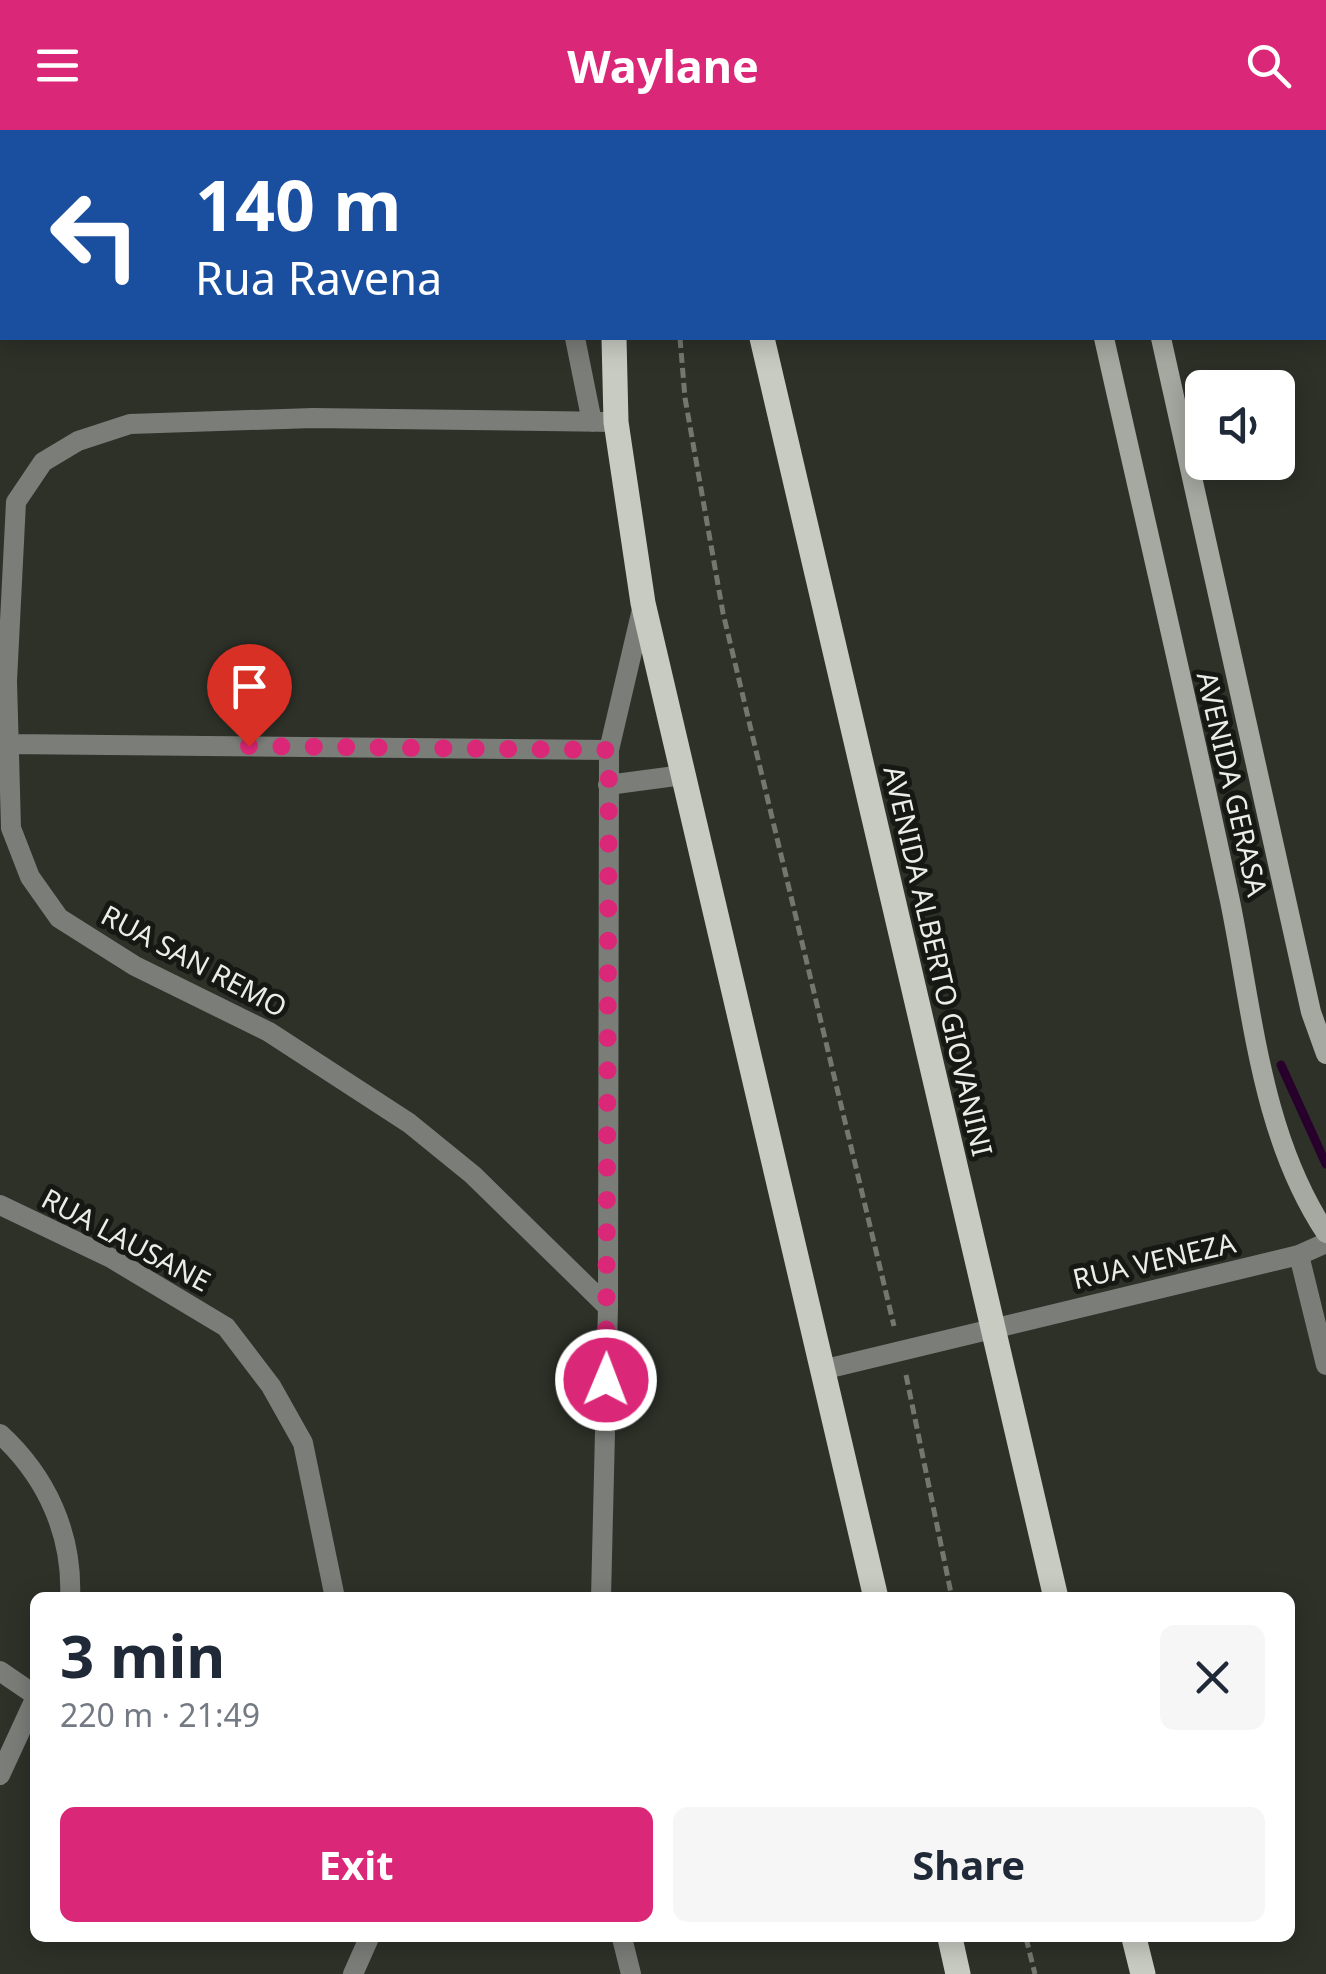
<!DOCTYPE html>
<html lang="en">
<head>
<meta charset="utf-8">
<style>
	:root { --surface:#fff; --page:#f6f6f7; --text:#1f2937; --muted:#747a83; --accent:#db2777 }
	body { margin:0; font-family:"Noto Sans",sans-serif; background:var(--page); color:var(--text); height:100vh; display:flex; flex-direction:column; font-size:38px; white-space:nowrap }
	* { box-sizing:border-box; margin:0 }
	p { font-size:32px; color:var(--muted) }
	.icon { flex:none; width:55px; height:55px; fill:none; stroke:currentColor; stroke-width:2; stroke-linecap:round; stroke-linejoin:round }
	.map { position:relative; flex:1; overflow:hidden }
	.sheet { position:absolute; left:30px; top:1462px; width:1265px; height:350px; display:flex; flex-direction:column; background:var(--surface); border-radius:15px; box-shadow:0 5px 25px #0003 }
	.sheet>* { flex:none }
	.hud { position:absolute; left:0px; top:0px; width:1328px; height:210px; box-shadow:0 5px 25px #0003; background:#1a4fa0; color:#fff; overflow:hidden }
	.fabs { position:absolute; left:1185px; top:240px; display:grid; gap:20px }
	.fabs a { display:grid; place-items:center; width:110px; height:110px; border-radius:15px; background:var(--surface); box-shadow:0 5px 25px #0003; font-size:50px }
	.pin { position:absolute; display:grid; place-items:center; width:85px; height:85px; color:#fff; margin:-102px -42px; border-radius:50% 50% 50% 0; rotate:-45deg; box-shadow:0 0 10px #0007 }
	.pin .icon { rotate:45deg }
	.me { position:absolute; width:110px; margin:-55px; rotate:1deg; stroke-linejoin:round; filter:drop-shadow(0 0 8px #0008) }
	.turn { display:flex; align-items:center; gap:35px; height:210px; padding:0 30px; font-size:45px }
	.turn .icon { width:130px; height:130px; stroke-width:2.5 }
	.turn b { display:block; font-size:70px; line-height:85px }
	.round { display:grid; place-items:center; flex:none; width:105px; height:105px; border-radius:15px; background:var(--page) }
	.head { display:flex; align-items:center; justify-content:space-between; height:170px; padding:0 30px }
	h1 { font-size:60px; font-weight:700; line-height:75px }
	.button { display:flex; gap:20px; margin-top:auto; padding:20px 30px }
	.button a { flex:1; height:115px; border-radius:15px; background:var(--accent); color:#fff; font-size:40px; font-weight:700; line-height:115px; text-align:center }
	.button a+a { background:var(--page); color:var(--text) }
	header { display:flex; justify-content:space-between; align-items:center; height:130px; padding:0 30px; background:var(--accent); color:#fff; font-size:45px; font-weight:700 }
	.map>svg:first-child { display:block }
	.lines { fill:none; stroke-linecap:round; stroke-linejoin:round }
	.stream { stroke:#28002c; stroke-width:9 }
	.path { stroke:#747770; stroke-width:5; stroke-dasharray:10 5; stroke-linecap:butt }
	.minor { stroke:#7b7d79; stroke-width:20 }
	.secondary { stroke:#a6a9a2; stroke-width:20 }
	.primary { stroke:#c8cbc2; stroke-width:25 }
	.route { stroke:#db2777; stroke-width:18; stroke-dasharray:0 32.4 }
	.labels { text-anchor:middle; stroke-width:10; stroke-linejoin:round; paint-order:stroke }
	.street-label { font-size:28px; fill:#ebede7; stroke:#161814 }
</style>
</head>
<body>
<header><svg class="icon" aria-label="menu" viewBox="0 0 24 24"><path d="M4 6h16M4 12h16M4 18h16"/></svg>Waylane<svg class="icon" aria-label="search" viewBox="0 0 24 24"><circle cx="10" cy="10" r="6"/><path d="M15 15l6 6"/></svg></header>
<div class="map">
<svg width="1326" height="1844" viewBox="0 0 1326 1844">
	<rect width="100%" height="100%" fill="#2d3128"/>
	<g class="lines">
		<path class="stream" d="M1281,935L1326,1034"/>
		<path class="path" d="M663,0L664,2
			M680,208L685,268L723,483L894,1196
			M906,1245L952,1468
			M1026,1808L1035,1844"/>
		<path class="minor" d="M532,0V2
			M108,2L111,0
			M0,57L2,56
			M575,208L592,292
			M9,614L609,620
			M608,655L683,645
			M0,1075L111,1128L226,1197L271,1256L303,1313L335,1468
			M1299,1125L1326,1235
			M608,1177L473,1045L409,993L269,902L135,836L59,788L30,747L11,698L7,551L16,372L43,332L78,311L130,294L313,288L616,292
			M826,1239L1299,1125L1326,1113
			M0,1304C47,1347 73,1405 70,1468
			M601,1468L608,1177L609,620L643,475
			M0,1541L35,1565
			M0,1645L35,1569
			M622,1808L631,1844
			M353,1844L369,1808"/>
		<path class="secondary" d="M1057,0L1058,2
			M1116,0L1117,2
			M1104,208C1146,395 1190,582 1230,771C1253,883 1261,1005 1326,1103
			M1161,208L1311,882L1326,924"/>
		<path class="primary" d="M610,0V2
			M713,0L714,2
			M614,208L616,292L643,473L876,1468
			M762,208L1056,1468
			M950,1808L958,1844
			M1134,1808L1143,1844"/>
	</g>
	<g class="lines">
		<path class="route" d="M249,616L609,620L606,1250"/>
	</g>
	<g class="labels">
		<g class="street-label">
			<text transform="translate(1232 654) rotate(77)" y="10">AVENIDA GERASA</text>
			<text transform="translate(194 831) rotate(28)" y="10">RUA SAN REMO</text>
			<text transform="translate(938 831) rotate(77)" y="10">AVENIDA ALBERTO GIOVANINI</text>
			<text transform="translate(126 1110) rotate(28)" y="10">RUA LAUSANE</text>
			<text transform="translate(1154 1131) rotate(-13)" y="10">RUA VENEZA</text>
		</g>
	</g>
</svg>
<div class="fabs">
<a><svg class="icon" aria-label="sound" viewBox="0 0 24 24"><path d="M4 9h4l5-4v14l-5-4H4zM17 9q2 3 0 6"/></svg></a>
</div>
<div class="pin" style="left:249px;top:616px;background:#d93025"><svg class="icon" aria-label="arrive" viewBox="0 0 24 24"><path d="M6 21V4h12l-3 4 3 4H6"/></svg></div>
<svg class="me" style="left:606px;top:1250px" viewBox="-20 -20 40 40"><circle r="17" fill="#db2777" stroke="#fff" stroke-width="3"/><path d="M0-11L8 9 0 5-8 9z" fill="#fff"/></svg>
<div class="hud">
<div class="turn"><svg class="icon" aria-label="left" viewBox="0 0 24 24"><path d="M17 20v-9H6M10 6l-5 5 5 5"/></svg><div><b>140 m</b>Rua Ravena</div></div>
</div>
<section class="sheet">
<div class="head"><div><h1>3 min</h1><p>220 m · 21:49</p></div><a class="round"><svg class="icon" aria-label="close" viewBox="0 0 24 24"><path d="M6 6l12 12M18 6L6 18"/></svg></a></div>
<div class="button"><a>Exit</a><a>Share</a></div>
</section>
</div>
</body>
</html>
